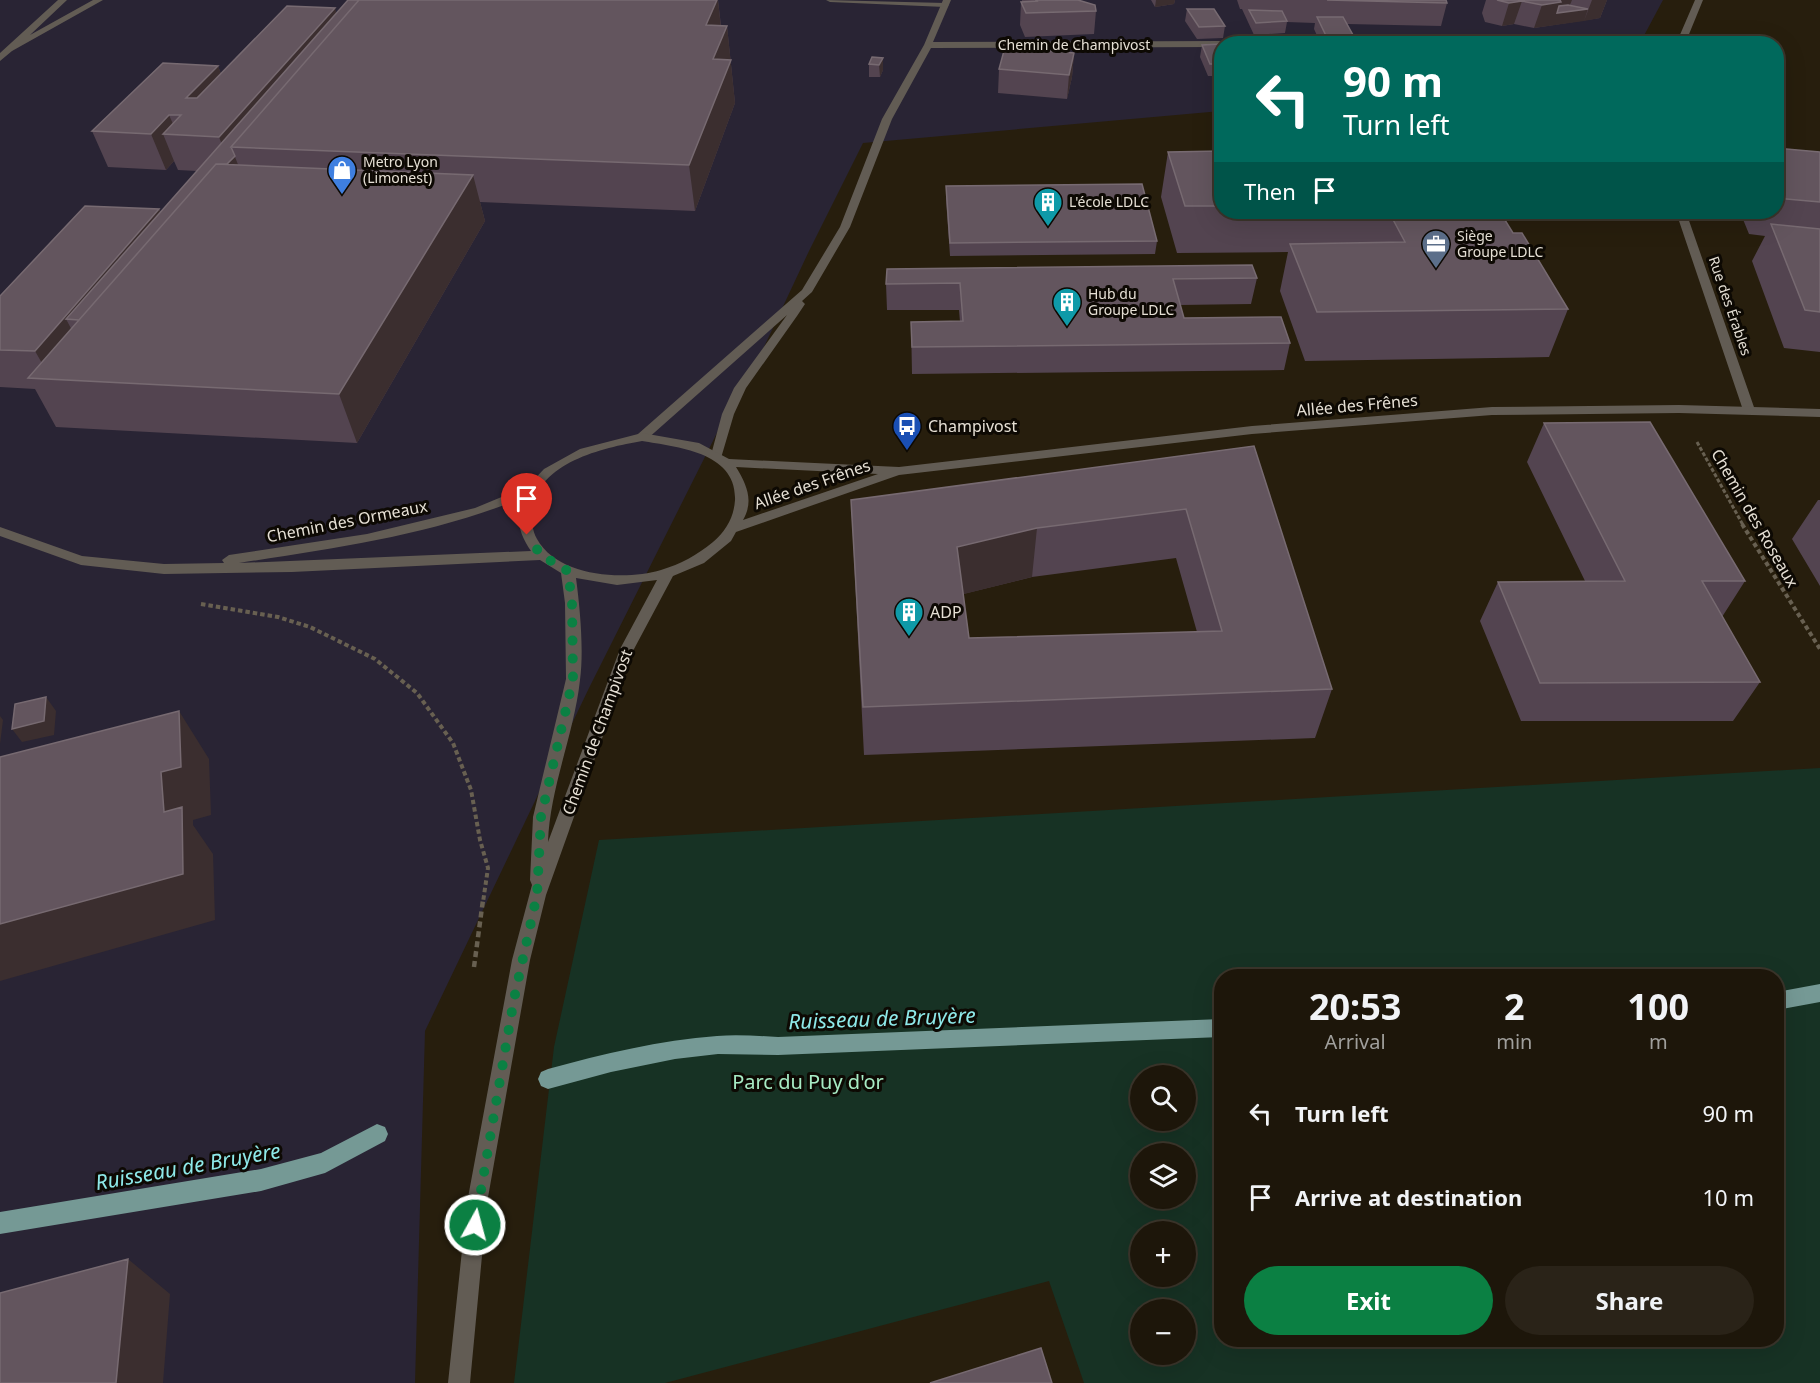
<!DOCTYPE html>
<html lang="en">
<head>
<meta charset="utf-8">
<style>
	:root { --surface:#1d160a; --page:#2a2318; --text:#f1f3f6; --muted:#a09f9c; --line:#3b352b; --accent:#0b8043 }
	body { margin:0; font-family:"Noto Sans",sans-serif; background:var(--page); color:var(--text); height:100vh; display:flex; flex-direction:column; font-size:22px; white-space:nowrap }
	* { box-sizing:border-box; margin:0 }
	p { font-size:20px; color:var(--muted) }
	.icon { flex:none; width:33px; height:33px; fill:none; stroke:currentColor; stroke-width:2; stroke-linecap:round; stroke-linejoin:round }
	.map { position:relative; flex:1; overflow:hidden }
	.sheet { position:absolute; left:1214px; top:969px; width:570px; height:378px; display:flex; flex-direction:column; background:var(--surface); border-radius:24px; box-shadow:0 6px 24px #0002,0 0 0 2px var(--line) }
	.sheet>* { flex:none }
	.banner { position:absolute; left:1214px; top:36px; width:570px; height:183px; border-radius:24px; box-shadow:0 6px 24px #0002,0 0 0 2px var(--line); background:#00695c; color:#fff; overflow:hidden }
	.buttons { position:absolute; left:1130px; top:1065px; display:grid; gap:12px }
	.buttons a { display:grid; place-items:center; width:66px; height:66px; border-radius:50%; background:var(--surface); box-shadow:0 6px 24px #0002,0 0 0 2px var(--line); font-size:30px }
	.pin { position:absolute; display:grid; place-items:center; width:51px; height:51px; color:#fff; margin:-62px -26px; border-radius:50% 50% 50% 0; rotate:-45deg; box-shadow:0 0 6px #0007 }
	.pin .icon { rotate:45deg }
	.me { position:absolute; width:66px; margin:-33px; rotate:7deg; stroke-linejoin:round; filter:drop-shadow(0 0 4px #0008) }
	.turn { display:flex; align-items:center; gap:21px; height:126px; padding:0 30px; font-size:27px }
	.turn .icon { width:78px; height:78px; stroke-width:2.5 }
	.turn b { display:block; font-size:42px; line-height:51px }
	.then { display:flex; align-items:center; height:57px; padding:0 30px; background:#0003; gap:12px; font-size:22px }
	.eta { display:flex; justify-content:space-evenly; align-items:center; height:102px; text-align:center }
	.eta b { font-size:36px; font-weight:700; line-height:42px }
	.cta { display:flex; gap:12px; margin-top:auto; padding:12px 30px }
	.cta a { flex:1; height:69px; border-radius:36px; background:var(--accent); color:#fff; font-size:24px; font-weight:700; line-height:69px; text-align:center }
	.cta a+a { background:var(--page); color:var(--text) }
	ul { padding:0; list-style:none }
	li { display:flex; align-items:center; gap:18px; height:84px; padding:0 30px }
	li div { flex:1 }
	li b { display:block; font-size:22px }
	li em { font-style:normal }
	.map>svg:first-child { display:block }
	.industrial { fill:#292434 }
	.green { fill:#173224; fill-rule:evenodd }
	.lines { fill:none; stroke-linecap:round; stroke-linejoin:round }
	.stream { fill:#759995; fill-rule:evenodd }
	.path-far2 { stroke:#686051; stroke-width:3; stroke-dasharray:4 2; stroke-linecap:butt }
	.path-far1 { stroke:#686051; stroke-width:4; stroke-dasharray:4.5 3; stroke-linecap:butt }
	.path { stroke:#686051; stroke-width:4.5; stroke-dasharray:6 4; stroke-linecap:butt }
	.minor { fill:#625c54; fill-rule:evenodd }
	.tertiary { fill:#625c54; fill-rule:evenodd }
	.wall { fill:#534450; fill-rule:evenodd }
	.shaded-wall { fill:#3b2e2f }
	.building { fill:#63555e; stroke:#776a71; stroke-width:1.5; fill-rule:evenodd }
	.route { stroke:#0b8043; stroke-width:10; stroke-dasharray:0 18 }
	.labels { text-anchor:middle; stroke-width:6; stroke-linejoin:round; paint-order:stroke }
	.far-street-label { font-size:14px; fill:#e6e0d5; stroke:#0d0903 }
	.far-poi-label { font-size:14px; fill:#e6e0d5; stroke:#0d0903; text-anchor:start }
	.street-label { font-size:16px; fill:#e6e0d5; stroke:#0d0903 }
	.poi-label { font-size:16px; fill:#e6e0d5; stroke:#0d0903; text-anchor:start }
	.near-park-label { font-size:20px; fill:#a7ebc4; stroke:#0d0903 }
	.near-water-label { font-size:21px; font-style:italic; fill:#8ee9e9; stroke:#0d0903 }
</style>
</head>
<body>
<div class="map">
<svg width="1820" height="1383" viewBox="0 0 1820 1383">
	<rect width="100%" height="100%" fill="#271e0d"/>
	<path class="industrial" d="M0,0H1663L1640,43L1221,44V111L863,143L809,251L756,364L733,401L589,688L425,1031L415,1383H0Z"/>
	<path class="green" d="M1820,768V1383H1084L1049,1281L665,1383H514L554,1047L599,840ZM1221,976H1776V1340H1221ZM1140,1076H1185V1120H1140ZM1140,1154H1185V1198H1140ZM1140,1232H1185V1276H1140ZM1140,1310H1185V1354H1140Z"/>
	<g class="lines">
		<path class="stream" d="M1820,984V1002L1776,1010V992Z
			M1221,1019V1037L778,1055L718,1054L675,1059L611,1072L548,1089L541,1086L538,1079L541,1072L548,1069C603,1054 660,1040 717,1036C737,1034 758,1036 778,1037Z
			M377,1124L385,1127L388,1134L385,1141L325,1173L261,1191L0,1234V1212L261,1169L321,1153Z"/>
		<path class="path-far2" d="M1697,442L1743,525"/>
		<path class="path-far1" d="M1742,524L1820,649
			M201,604L278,617L310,627L375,659L417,693L453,743L471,790L480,840L488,868L483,902"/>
		<path class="path" d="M474,967L483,900"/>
		<path class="minor" d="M943,0H951L933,42L1221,41L1225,44H1221V47L931,48L892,119L850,227L812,292L802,301L805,304L797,316L746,388L734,414L721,458H713L711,455L722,414L734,388L787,315L646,440H638L636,437L638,434L802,290L840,227L882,119L924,45Z
			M1695,0H1703L1685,44H1676Z
			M1676,212H1686L1755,410L1753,413H1745L1743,410Z"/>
		<path class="tertiary" d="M58,0H67L30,35L93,0H103L12,51L0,61V53Z
			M826,0L945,3L949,5L945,7L830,2Z
			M1679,405L1820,409V417L1679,413L1492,415L1252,434L899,475L736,532L731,541L704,563L673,576L634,649L546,895L530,960L487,1203L470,1383H448L467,1203L512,960L532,885L530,880L533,817L566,679L565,603L561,573L540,560L292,572L164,574L81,565L0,536V527L82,556L164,564L224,563L222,560L229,555L367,534L475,508L528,486L544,469L580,449L642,433L699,443L729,459L899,467L1252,426L1492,407ZM642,441C677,447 737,452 735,500C734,517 726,531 713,542C697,555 681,564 661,570C624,581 558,577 537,539C532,530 532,522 532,512C536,463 602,448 642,441ZM736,467L878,474L743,520C754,501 747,485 736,467ZM522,498C514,516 520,536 531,551L239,563C335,548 432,535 522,498ZM576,578L617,585L657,580L620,649L548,842C550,787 574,735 580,680C584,651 580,608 576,578Z"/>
	</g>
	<path class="wall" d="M348,0H718L721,26H727L735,103L695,211L480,202L485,221L357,443L56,427L35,389L0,387V296L159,209L161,212L197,171L178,170L174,161L166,170L108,167L92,131L218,66L221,74L337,13Z
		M1022,0H1078L1096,11L1094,34L1025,37L1020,25L1021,2H1022Z
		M1151,0H1175L1174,4L1155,7Z
		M1237,0H1446L1447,3L1441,26L1347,24L1358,44H1321L1314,29L1315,23L1287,22L1285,33L1254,35L1242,9H1240Z
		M1486,0H1607L1600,18L1534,28L1514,24L1502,26L1485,22L1482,13Z
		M1187,9L1225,26L1223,38L1197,39L1185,21Z
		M1221,44V76H1208L1200,57L1202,45Z
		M1074,53L1072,77L1067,99L998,93L999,69Z
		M883,58V70L880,77H869V64Z
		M1776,148L1820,152V352L1784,348L1752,261L1765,236L1749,234L1740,212H1776Z
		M1221,151V212H1510L1506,222L1513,233L1568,309L1549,357L1305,361L1280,291L1288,252L1177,253L1161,197L1168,152Z
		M946,186L1157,241L1155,254L950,256L946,199Z
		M1257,278L1251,304L1180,305L1184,318L1290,343L1284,370L912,374L911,322H960L959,310H887L886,284Z
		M1544,423L1745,581L1722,617L1760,682L1733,721H1521L1480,621L1498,582L1585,581L1527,462Z
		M1254,446L1332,689L1315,738L864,755L851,500ZM1176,558L1197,632L969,638L963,594L1032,577Z
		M1818,500H1820V586L1792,539Z"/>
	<path class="shaded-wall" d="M717,0H718L722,38L727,26L735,103L695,211L689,165L706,25Z
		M1156,0H1175L1174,4L1155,7Z
		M1556,0H1572L1567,12L1588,9L1584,21L1534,28L1542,5Z
		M1592,0H1607L1600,18L1584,21Z
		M1522,1L1514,24L1502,26L1509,3Z
		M335,8L342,31L231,147L249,192L93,321L66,319L85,355L51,379L35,351L159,209L169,232L229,163L219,137Z
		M1074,53L1072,77L1067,99L1069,75Z
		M883,58V70L880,77L879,65Z
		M218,66L231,100L186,98Z
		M169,115L178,135L163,134L174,161L166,170L151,134Z
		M473,175L485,221L357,443L339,394Z
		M1037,528L1032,577L956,596L957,547Z
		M46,697L56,711L54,735L22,742L12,729Z
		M179,711L209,759L211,815L193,820V825L213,854L215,920L0,981V924L164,812L161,772Z
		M0,716L3,720L0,744Z
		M128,1259L170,1294L163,1383H116Z"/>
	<path class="building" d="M348,0H359L231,147L235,156L227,164H216L79,320L66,319Z
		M359,0H717L706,25L727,26L713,59L731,60L689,165L231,147Z
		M1036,0H1078L1095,5L1096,11L1026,13L1021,2L1037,1Z
		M1327,0H1446L1447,3Z
		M1497,0H1560L1561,2L1542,5L1522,1L1509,3Z
		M1568,5L1588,9L1557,13L1559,6Z
		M287,6L335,8L219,137L163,134L181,115H169L151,134L92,131L163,63L218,66L186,98H197Z
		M1187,9H1214L1225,26L1199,27Z
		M1249,10L1282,11L1287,21L1256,23Z
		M1317,17H1343L1358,44H1330Z
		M1265,36L1269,44H1228L1249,43L1246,37Z
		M1221,44V64H1210L1202,45Z
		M1005,47L1074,53L1069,75L999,69Z
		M872,57L883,58L879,65L869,64Z
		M1776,148L1820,152V202L1776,198Z
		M1221,151V206H1185L1168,152Z
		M216,164L473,175L339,394L28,378Z
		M1142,184L1157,241L950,243L946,186Z
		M85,206L159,209L35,351L0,350V296Z
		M1389,212H1500L1513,233H1522L1568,309L1317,312L1290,244L1405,242Z
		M1771,224L1820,229V312L1805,310Z
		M1252,265L1257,278L1173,279L1184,318L1281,317L1290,343L912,347L911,322L963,321L960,283L886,284L887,269Z
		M1650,422L1745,581H1702L1760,682L1540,683L1498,582L1625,581L1544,423Z
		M1254,446L1332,689L863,707L851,500ZM1186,509L1222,631L969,638L957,547L1037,528Z
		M46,697L44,721L12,729L15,704Z
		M179,711L181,767L161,772L164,812L182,807L183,874L0,924V757Z
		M128,1259L116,1383H0V1293Z
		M1041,1348L1052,1383H930Z"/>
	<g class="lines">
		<path class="route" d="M475,1225L514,999L537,895L541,817L573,679L572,603L568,571L541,555L527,535"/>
	</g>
	<defs>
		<g id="shop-pin" transform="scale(1.5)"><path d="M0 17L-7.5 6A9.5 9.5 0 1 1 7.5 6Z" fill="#3f7fe0" stroke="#0d0903"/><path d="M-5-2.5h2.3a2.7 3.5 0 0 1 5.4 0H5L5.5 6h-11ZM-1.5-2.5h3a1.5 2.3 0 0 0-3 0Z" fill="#fff"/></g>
		<g id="building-pin" transform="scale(1.5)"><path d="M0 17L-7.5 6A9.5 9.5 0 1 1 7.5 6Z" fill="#0f9aa8" stroke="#0d0903"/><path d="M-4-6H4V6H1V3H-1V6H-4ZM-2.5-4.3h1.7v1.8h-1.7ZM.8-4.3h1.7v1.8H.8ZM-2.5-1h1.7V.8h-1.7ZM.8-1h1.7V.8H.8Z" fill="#fff"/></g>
		<g id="office-pin" transform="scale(1.5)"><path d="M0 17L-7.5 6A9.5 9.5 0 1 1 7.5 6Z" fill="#5c6f8a" stroke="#0d0903"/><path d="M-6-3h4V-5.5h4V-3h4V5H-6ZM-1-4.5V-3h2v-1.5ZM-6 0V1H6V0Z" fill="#fff"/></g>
		<g id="bus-pin" transform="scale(1.5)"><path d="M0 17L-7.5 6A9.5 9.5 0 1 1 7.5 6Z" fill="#1a4fb4" stroke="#0d0903"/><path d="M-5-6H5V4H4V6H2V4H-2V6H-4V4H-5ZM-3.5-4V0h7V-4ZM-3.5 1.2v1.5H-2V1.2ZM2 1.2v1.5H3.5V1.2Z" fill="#fff"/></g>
	</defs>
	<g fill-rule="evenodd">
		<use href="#shop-pin" x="342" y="170"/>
		<use href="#building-pin" x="1048" y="202"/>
		<use href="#office-pin" x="1436" y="244"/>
		<use href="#building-pin" x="1067" y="302"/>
		<use href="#bus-pin" x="907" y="426"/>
		<use href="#building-pin" x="909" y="612"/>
	</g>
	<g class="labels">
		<g class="far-street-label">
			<text x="1074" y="50">Chemin de Champivost</text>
			<text transform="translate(1730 306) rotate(71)" y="5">Rue des Érables</text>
		</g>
		<g class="far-poi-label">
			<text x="363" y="167">Metro Lyon<tspan x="363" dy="16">(Limonest)</tspan></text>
			<text x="1069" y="207">L'école LDLC</text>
			<text x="1457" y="241">Siège<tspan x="1457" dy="16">Groupe LDLC</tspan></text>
			<text x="1088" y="299">Hub du<tspan x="1088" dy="16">Groupe LDLC</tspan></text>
		</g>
		<g class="street-label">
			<text transform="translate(1357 405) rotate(-5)" y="6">Allée des Frênes</text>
			<text transform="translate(812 484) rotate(-19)" y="6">Allée des Frênes</text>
			<text transform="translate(1755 518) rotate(60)" y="6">Chemin des Roseaux</text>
			<text transform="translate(347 521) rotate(-11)" y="6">Chemin des Ormeaux</text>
			<text transform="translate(597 732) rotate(-70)" y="6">Chemin de Champivost</text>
		</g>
		<g class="poi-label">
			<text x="928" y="432">Champivost</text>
			<text x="930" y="618">ADP</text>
		</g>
		<g class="near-park-label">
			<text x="808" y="1089">Parc du Puy d'or</text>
		</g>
		<g class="near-water-label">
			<text transform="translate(882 1019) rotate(-2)" y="7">Ruisseau de Bruyère</text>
			<text transform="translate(188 1167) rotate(-10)" y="7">Ruisseau de Bruyère</text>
		</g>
	</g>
</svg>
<div class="buttons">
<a><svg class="icon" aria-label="search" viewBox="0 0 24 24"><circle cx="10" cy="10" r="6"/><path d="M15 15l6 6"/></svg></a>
<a><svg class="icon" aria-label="layers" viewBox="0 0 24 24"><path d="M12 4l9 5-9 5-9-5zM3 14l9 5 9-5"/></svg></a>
<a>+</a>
<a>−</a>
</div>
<div class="pin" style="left:527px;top:535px;background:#d93025"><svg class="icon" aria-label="arrive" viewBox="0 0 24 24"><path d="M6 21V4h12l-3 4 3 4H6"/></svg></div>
<svg class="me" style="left:475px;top:1225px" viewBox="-20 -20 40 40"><circle r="17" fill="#0b8043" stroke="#fff" stroke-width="3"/><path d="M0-11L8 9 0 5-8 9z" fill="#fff"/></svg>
<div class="banner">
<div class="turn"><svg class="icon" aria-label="left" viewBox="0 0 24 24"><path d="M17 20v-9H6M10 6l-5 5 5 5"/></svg><div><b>90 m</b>Turn left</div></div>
<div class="then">Then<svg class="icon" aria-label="arrive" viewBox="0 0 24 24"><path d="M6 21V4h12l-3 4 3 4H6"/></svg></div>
</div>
<section class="sheet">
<div class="eta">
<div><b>20:53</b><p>Arrival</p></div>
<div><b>2</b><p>min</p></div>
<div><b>100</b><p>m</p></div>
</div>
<ul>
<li><svg class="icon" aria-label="left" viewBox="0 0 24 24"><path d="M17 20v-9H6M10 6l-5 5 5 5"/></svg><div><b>Turn left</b></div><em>90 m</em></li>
<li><svg class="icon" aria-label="arrive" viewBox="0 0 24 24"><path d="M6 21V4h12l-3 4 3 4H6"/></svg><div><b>Arrive at destination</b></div><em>10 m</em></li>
</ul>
<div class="cta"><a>Exit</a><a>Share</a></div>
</section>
</div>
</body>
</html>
